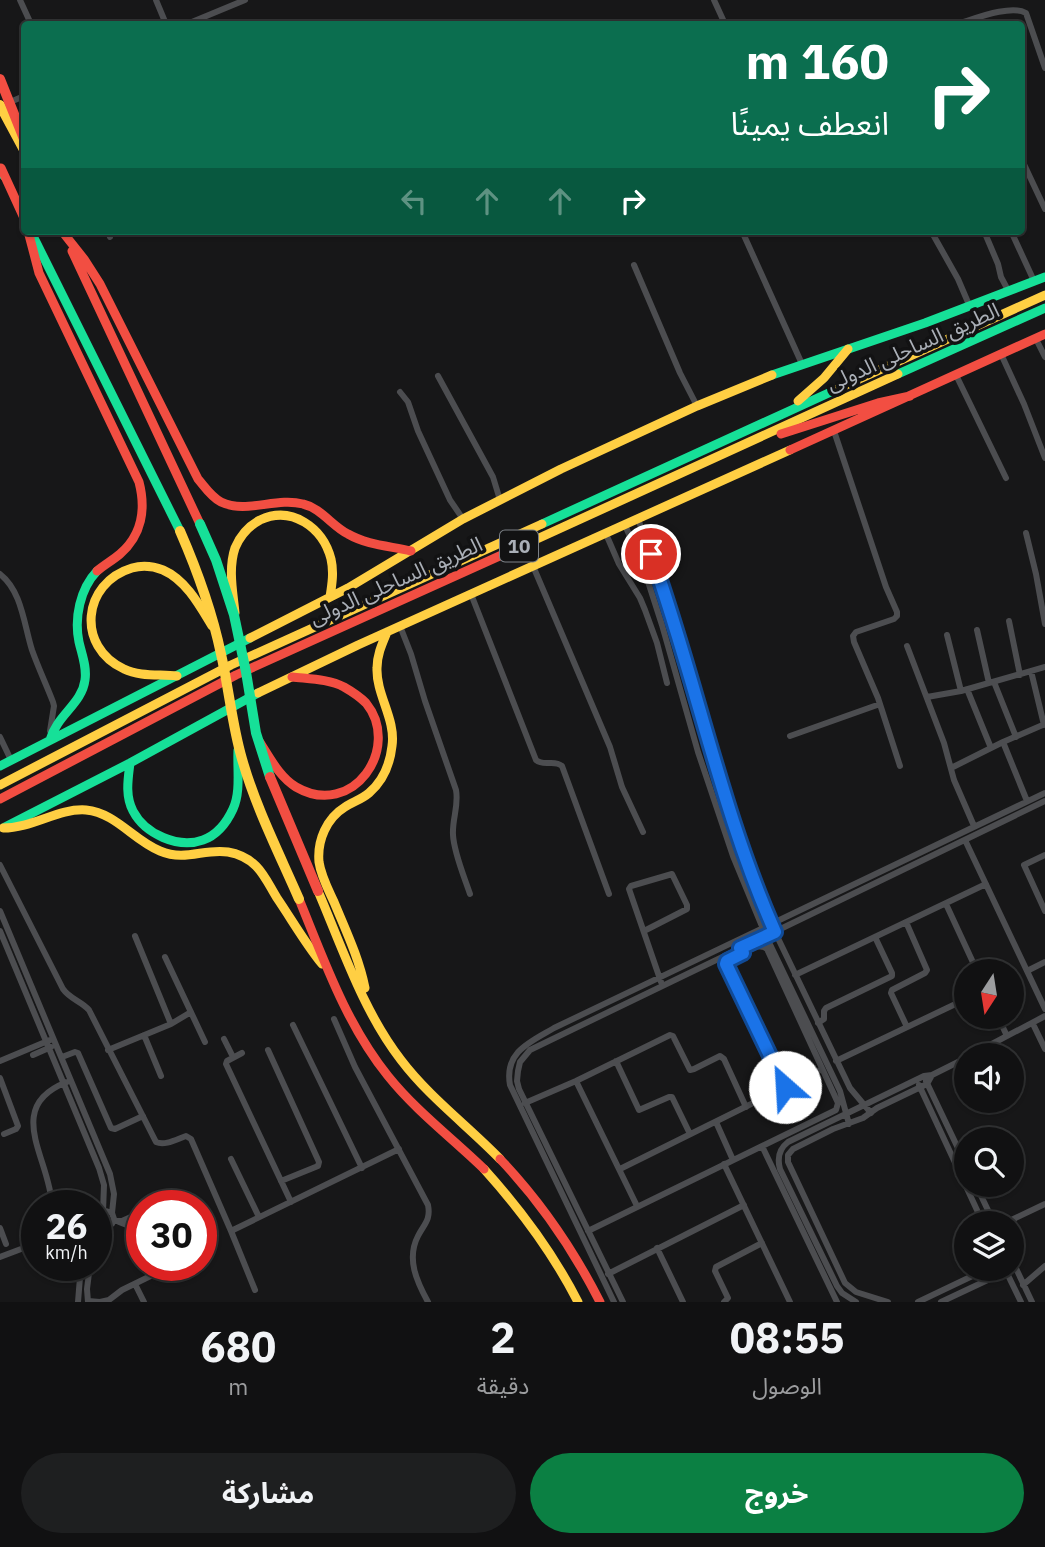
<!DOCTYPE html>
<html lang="ar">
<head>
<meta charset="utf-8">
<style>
	:root { --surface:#111112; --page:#1e1f20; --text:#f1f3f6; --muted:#9c9d9f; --line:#303132; --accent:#0b8043 }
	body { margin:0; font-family:"IBM Plex Sans","Noto Sans Arabic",sans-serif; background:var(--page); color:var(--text); direction:rtl; height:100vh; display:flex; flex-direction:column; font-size:26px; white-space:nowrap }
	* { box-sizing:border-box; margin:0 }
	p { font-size:23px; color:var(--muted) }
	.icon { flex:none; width:38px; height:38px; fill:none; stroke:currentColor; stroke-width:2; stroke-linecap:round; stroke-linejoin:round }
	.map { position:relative; height:1302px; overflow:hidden; direction:ltr }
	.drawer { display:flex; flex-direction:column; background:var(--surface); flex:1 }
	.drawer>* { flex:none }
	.top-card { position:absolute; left:21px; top:21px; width:1004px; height:214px; border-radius:7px; box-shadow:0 2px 5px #0004,0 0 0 2px var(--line); direction:rtl; background:#0b6e4f; color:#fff; overflow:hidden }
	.needle { width:46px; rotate:192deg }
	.controls { position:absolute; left:954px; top:959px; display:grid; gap:14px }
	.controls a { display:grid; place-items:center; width:70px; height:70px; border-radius:50%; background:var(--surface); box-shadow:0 2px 5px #0004,0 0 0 2px var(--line); font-size:35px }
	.speed { position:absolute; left:21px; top:1190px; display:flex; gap:14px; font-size:35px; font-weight:700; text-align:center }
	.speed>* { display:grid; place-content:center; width:91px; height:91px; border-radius:50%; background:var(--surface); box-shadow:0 2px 5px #0004,0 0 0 2px var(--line); line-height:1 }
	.speed small { font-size:18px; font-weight:400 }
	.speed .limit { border:10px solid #d22; background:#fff; color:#111 }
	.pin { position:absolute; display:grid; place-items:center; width:60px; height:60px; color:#fff; margin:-30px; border:4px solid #fff; border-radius:50%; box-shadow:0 2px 7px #0007 }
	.me { position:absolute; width:77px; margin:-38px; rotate:334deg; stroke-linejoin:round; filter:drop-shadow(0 0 5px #0008) }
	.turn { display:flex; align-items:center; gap:24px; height:147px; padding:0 21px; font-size:32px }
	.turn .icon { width:91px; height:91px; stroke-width:2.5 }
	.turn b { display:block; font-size:49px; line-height:60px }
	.lanes { display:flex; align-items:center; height:66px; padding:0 21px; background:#0003; justify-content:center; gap:35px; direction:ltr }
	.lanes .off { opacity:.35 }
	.eta { display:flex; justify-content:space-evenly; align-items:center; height:119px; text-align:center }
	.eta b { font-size:42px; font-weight:700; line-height:49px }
	.action { display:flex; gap:14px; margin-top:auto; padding:14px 21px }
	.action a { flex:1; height:80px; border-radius:42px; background:var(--accent); color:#fff; font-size:28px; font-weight:700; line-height:80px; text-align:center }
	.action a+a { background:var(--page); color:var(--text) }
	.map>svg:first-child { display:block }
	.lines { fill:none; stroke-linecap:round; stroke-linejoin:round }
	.street { stroke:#4c4d50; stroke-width:6 }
	.fast { stroke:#16e098; stroke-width:9 }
	.slow { stroke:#ffcf43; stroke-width:9 }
	.jam { stroke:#f24e42; stroke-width:9 }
	.fast-bridge { stroke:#16e098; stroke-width:10 }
	.slow-bridge { stroke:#ffcf43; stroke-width:10 }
	.jam-bridge { stroke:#f24e42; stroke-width:10 }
	.route-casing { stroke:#114b97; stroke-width:18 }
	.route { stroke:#1a73e8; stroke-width:12 }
	.labels { text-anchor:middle; stroke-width:7; stroke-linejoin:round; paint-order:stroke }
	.shield { fill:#121213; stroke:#7c8086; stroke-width:2 }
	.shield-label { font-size:19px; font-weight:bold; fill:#aaafb7 }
	.street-label { font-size:21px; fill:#aaafb7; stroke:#121213 }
</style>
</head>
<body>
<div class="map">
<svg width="1045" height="1302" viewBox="0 0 1045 1302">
	<rect width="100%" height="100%" fill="#171718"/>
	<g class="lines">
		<path class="street" d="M20,0L31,24
			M156,0L166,24
			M714,0L725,24
			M187,24L245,0
			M957,24C974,19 1011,4 1026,13L1045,68
			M8,103L24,96
			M1022,160L1045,209
			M108,231L110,237
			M742,231L802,364
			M931,231L958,279L970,307
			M984,231L998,264L1001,277L1009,292
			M1011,231L1034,281
			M634,265L680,373L697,406
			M1036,339L1045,357
			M1001,354L1024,404L1045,458
			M956,375L1006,478
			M438,376L493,477L500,500
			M400,392L408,402L418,431L450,500L463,519
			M834,431L886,587L897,612V616L894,619L856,632L853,636L854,642L878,698L900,766
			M638,519L651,554L674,622L712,752L754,880L775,932L850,1088L871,1113
			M625,525L644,569L662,625L698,752L733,856L766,936L840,1091L849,1124
			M1026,533L1036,574L1045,624
			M606,534L619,564L640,598L645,610L657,643L667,683
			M533,566L610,747L622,787L643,832
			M0,574C22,591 24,625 32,650C38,667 46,684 53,702L54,706L50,731
			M471,594L536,760C544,767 554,759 562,766L609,894
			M1009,621L1020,675
			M400,626L411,654L425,701L456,790C459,806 452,819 453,835C454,853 464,876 470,894
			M977,630L989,683
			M947,635L961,691
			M907,646L944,743L954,780L974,826
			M1031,671L1044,725
			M994,682L1016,737
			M967,689L991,748
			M927,697L961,691L1045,667
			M790,736L880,704
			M0,737L11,760
			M1003,742L1027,801
			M951,768L1003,742L1045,724
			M965,840L1045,1009
			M1045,855L1024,865L1045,911
			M0,865L63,989C70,999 81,1001 89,1010L156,1142C165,1146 177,1139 186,1136L191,1139L231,1231L255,1290
			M946,904L977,971
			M0,911L110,1174L114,1194L112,1213
			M906,922L927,970L925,973L892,990L891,993L907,1027
			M0,931L99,1168L104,1185L103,1212
			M644,931L687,909V905L672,874L631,886L629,889L661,982
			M135,936L171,1024
			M165,957L205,1042
			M1027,971L1045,962
			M795,975L986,884
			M998,1017L1007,1036
			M334,1019L355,1067L428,1205C431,1220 424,1224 418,1236C406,1259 417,1282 428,1302
			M818,1023L824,1019V1011L826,1008L892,976V973L875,937
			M1033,1024L1045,1049
			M293,1025L362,1168
			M144,1035L161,1076
			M224,1039L233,1057
			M108,1050L171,1024L191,1012
			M268,1050L319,1162L318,1166L281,1181
			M242,1053L227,1061L226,1064L291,1202
			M33,1055L51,1047
			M971,1055L1045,1016
			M62,1057L75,1052L78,1053L111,1128L115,1129L143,1116
			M0,1061L50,1040
			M616,1061L639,1110L669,1097H672L690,1134
			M836,1061L966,999
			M0,1078L18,1126L16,1129L4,1134
			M576,1081L637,1206
			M926,1081L966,1165
			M919,1085L983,1223
			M525,1103L576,1081L670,1035L673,1036L690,1070L694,1069L720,1056L724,1059L746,1107
			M716,1122L733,1160
			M762,1146L837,1302
			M231,1159L259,1217
			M724,1164L790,1302
			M620,1169L822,1069
			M976,1185L994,1223
			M52,1206C51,1160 2,1107 67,1082
			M157,1206C171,1200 181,1199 194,1206
			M201,1214L212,1240L209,1247L201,1251
			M113,1221H122L142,1212
			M96,1222L101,1213L106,1211L112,1213L114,1219L112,1224L106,1226L101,1224L99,1219
			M119,1222L132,1227L142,1224
			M1005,1223L1045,1204
			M0,1228L6,1244
			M231,1231L399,1149
			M588,1231L836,1110L838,1103L767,949L764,947L757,946L728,961L726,964L785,1087
			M96,1238L106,1226
			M657,1248L683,1302
			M0,1257L37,1243
			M1012,1260L1032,1302
			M1005,1269L1021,1302
			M608,1274L744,1205
			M135,1284L144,1302
			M1023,1285L1045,1266
			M88,1301L100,1302L109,1300L122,1290L173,1265
			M78,1302L81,1265
			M88,1302L87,1289L90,1265
			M614,1302L510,1085C504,1052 530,1042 554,1028L1045,793
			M623,1302L519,1089L517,1081L518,1071L520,1062L530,1050L1045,801
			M724,1302L728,1298L715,1271L716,1267L762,1243
			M856,1302L842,1293L837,1286L780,1169C777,1158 779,1149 788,1142L924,1076L932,1075L966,1058
			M888,1302L856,1292L845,1283L788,1162V1155L793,1149L833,1129L863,1118L877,1108L927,1084L932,1075
			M918,1302L987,1269
			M941,1302L1011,1269"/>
		<path class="fast" d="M0,171L4,176
			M32,234L180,531
			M898,374L1045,308
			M772,375L925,323L1045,277
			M542,524L833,391
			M50,740C57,715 82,704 85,680C87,667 82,655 79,642C74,618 80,589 97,571
			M130,763C128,779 125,796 133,811C145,834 178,849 203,840C217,835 227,822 233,809C241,792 237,769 238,750
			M0,766L250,638
			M5,827L130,763L258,693"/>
		<path class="slow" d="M833,391L1045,295
			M798,401L824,378L848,349
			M526,544L898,374
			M235,613C233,592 228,569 235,548C240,536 249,526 260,520C292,505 323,528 331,559C334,572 332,584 330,597
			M250,638L348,588L463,519L561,469L697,406L772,375
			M177,676C160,674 140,677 124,669C76,647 82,583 132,568C142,565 153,566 163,570C186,580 200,606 212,626
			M258,693L358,645L790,450
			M0,785L231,665L542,524
			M3,828C33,828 58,808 86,810C116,813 133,840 160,851C186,862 204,848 228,852C239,854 249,859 256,866C265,875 270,887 277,898C292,920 305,943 322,964
			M318,891C342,947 363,1011 401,1060C429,1097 468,1126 500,1159
			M365,988C359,958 346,931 334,902C328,889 321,876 319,862C317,840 327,818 345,807C353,802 362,799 369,793C383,781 390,764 392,746C396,719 376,695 377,668C377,655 382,644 387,632
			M484,1169C521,1210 553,1253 578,1302"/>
		<path class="jam" d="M1,168L24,218
			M28,231L39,273L139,482C146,509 142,535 120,554C113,560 104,565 97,571
			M65,235L84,259L100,284L198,479C205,487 211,497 221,502C246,514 276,497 303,504C321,508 332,526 348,534C367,545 390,546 411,551
			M72,251L200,524
			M781,434L878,403L910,396
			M790,450L1045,334
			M259,741C269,756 279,777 296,787C353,820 402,747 366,703C361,698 351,691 344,687C329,679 309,679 292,677
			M0,799L236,675L526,544
			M299,899C324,960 346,1024 388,1076C416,1111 452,1138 484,1169
			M500,1159C541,1202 573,1249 600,1302"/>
		<path class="fast-bridge" d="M200,524L216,560L234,615L246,672L256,733L270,777"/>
		<path class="slow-bridge" d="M0,105L24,150
			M180,531C197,570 212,611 221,654C229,689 232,725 242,759C256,808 279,853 299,899"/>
		<path class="jam-bridge" d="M0,79L24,139
			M270,777L318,891"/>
	</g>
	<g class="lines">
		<g class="route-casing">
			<path id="route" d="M651,554C696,679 721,811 775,932L740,948L743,953L727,961L726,964L785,1087"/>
		</g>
		<use href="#route" class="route"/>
	</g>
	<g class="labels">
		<rect class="shield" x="500" y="530.5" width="38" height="31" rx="5"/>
		<g class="shield-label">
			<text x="519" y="553">10</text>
		</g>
		<g class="street-label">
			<text transform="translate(913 347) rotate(-24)" y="7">الطريق الساحلى الدولى</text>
			<text transform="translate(396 581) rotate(-24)" y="7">الطريق الساحلى الدولى</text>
		</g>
	</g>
</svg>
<div class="controls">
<a><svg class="needle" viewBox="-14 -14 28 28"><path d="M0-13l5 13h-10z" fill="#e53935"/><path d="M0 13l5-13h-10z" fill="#9c9d9f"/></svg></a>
<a><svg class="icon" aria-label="sound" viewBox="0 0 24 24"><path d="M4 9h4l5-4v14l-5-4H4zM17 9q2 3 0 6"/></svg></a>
<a><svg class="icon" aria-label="search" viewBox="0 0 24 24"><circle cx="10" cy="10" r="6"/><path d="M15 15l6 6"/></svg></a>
<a><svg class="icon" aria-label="layers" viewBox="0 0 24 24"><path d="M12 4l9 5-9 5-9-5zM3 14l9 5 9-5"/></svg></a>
</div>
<div class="speed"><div>26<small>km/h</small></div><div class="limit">30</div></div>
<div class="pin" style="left:651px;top:554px;background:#d93025"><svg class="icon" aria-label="arrive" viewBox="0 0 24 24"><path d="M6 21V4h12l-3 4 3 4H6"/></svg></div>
<svg class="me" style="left:785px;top:1087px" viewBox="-20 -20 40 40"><circle r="19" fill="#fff"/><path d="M0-13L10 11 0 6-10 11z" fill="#1a73e8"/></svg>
<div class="top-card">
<div class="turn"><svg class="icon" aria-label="right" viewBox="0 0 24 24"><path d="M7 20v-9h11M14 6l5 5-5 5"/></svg><div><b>160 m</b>انعطف يمينًا</div></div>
<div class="lanes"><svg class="icon off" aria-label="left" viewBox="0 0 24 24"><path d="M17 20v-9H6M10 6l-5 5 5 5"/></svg><svg class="icon off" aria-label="ahead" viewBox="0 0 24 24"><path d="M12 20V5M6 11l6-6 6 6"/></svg><svg class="icon off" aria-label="ahead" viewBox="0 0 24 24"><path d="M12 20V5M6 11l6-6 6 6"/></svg><svg class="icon" aria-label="right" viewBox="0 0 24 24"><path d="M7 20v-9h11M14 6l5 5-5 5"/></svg></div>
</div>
</div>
<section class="drawer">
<div class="eta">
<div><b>08:55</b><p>الوصول</p></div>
<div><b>2</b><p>دقيقة</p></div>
<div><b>680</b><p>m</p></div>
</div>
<div class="action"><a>خروج</a><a>مشاركة</a></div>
</section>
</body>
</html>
